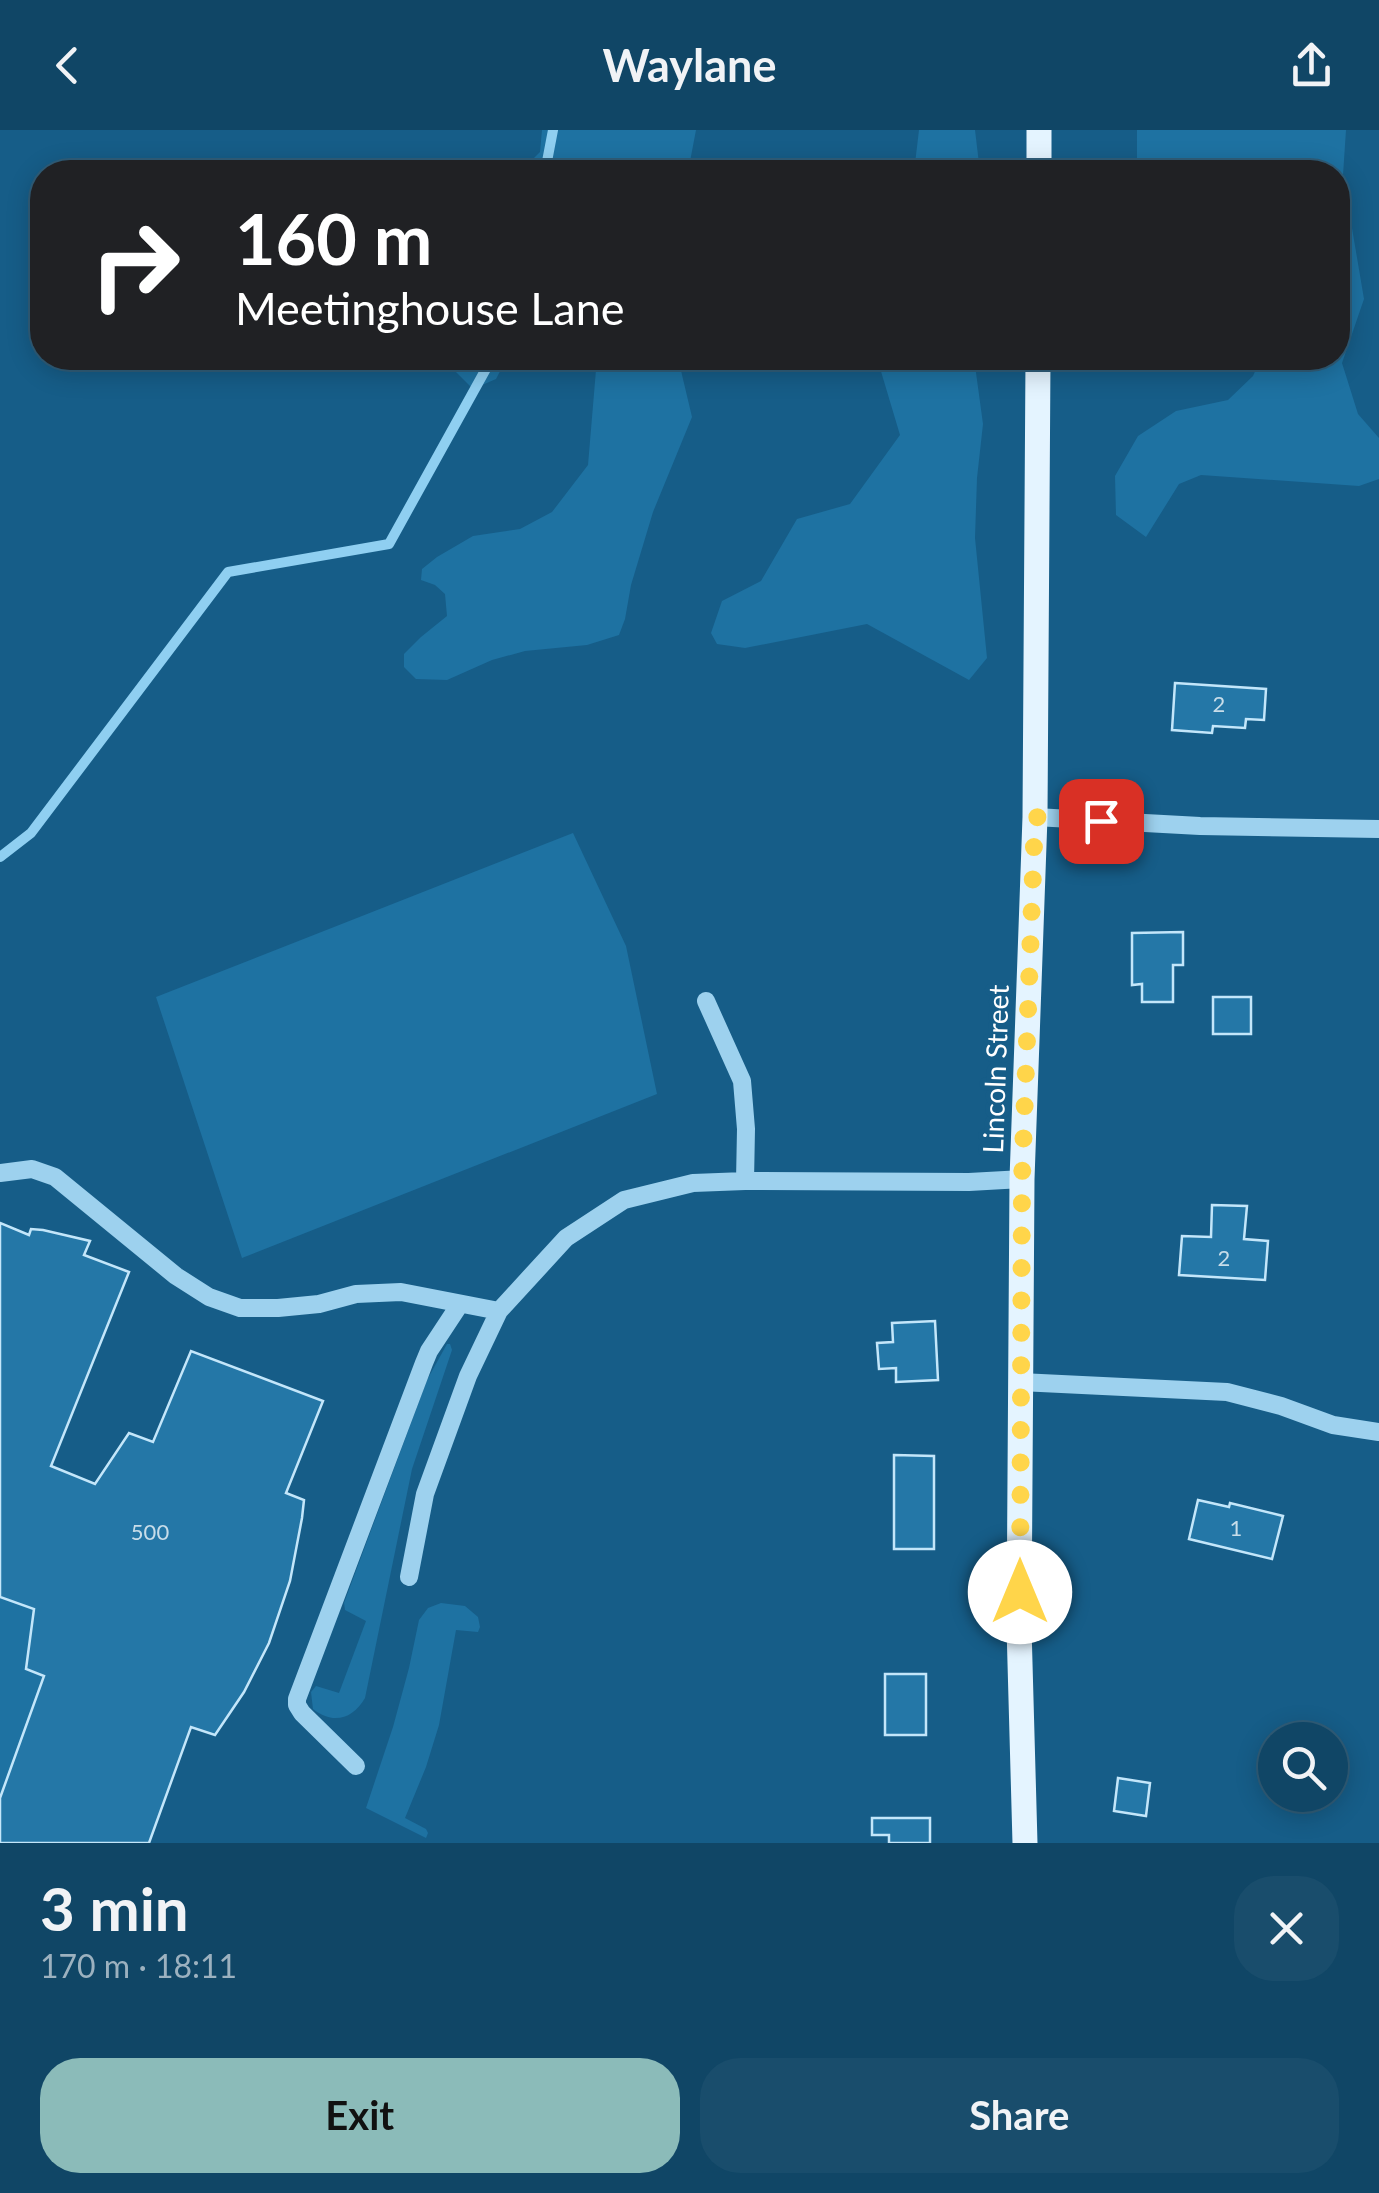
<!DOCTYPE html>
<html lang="en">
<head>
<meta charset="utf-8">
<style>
	:root { --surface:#104666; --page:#194d6c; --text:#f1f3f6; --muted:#9cb1bf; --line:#305e7a; --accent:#8bbbb9 }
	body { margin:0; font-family:Lato,sans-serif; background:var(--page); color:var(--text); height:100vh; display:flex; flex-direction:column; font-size:38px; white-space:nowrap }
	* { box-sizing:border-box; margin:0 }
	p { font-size:32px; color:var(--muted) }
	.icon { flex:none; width:55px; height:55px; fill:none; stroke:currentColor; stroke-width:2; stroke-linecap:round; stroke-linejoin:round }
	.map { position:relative; height:1713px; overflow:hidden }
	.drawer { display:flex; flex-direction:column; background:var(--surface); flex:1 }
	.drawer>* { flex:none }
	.hud { position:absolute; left:30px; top:30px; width:1320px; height:210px; border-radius:40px; box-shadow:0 5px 25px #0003,0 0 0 2px var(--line); background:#202124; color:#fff; overflow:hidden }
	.tools { position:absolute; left:1258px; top:1592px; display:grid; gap:20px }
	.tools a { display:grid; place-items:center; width:90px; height:90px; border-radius:50%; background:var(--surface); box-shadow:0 5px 25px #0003,0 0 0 2px var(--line); font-size:50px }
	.pin { position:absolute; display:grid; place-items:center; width:85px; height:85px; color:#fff; margin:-42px; border-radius:20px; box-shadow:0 5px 15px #0006 }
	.me { position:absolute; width:110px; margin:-55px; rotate:0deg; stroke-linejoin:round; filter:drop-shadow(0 0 8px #0008) }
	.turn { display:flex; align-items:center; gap:35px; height:210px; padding:0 40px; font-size:45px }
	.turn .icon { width:130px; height:130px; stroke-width:2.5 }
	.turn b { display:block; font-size:70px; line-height:85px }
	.round { display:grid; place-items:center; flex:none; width:105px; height:105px; border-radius:40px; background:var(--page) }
	.head { display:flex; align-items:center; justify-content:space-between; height:170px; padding:0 40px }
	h1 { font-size:60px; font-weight:700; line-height:75px }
	.action { display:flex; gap:20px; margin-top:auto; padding:20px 40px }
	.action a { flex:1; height:115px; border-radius:40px; background:var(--accent); color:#111; font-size:40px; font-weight:700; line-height:115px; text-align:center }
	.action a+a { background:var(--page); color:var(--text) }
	header { display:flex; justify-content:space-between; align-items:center; height:130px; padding:0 40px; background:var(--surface); font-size:45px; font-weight:700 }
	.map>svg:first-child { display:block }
	.green { fill:#1e72a2 }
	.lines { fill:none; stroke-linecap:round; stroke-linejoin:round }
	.stream { stroke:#8fcff1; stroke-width:10 }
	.building { fill:#2477a7; stroke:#c3e6fa; stroke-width:2.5 }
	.minor { stroke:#9dd1ee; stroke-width:18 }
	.major { stroke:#e4f4ff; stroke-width:25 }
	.route { stroke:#ffd54a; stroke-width:18; stroke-dasharray:0 32.4 }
	.labels { text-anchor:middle; stroke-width:10; stroke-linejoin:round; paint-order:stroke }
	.number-label { font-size:22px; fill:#c8dde9 }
	.street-label { font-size:28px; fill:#fff; stroke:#165d88 }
</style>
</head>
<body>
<header><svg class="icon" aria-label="back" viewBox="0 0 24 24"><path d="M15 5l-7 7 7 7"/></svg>Waylane<svg class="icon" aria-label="share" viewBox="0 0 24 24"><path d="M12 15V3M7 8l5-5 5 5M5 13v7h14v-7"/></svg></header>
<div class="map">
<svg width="1379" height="1713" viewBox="0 0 1379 1713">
	<rect width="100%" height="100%" fill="#165d88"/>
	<path class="green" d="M542,0H696L688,42H520L540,22Z
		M919,0H975L980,42H914Z
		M1137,0H1346L1343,45L1364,169L1342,233L1358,284L1379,308V349L1359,356L1201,345L1179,354L1146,407L1116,385L1115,346L1138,306L1176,281L1228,270L1253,246L1261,228H1338V42H1137Z
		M450,228H507L496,249L473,259L450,236Z
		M597,228H678L692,287L653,382L631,455L625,489L619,505L587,515L525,521L492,530L447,550L416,549L404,537V524L421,507L447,486L445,464L435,455L421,450L422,439L437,427L473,406L520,399L552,382L588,335Z
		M877,228H974L983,294L977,348L975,408L987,528L969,550L867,494L745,518L717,514L711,503L722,471L761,451L797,389L850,374L900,305Z
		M573,703L626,816L657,964L242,1128L156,867Z
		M447,1214H450L452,1220L412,1339L365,1568C353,1589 333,1595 313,1579L311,1562L316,1556L339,1563L366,1491L345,1480L344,1473L427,1250Z
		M0,1467L34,1479L26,1539L44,1546L0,1668Z
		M441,1473L465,1476L478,1487L480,1497L478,1502L456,1500L439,1595L426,1637L405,1688L426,1699L428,1703L426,1708L366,1678L393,1597L409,1538L419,1490L428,1478Z"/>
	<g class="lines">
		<path class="stream" d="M545,42L553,0
			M0,727L31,703L228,442L389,414L492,228"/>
	</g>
	<path class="building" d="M1175,553L1266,559L1264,590L1246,589L1245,598L1213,596L1212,603L1172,600Z
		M1183,802V835H1173V872H1142V854L1132,855V803Z
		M1213,867H1251V904H1213Z
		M1212,1075L1247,1076L1244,1109L1268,1111L1265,1150L1179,1145L1182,1106L1211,1107Z
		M0,1093L29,1105L31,1099L43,1100L90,1111L84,1125L129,1142L51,1336L95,1354L129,1303L153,1312L191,1221L323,1271L286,1363L304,1370L302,1388L290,1451L269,1513L244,1562L215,1605L191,1597L149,1713H0V1668L44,1546L26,1539L34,1479L0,1467Z
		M935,1191L938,1250L896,1252V1238L879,1239L877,1213L893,1212L892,1193Z
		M894,1325L934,1326V1419H894Z
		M1198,1370L1229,1377L1230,1373L1283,1386L1272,1429L1189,1409Z
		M885,1544H926V1605H885Z
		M1118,1648L1150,1653L1146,1686L1114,1681Z
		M872,1688H930V1713H889V1705H872Z"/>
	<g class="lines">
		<path class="minor" d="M1035,687L1200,696L1379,699
			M706,871L742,951L746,999L745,1051
			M0,1043L32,1039L55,1047L176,1146L209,1167L240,1178H278L319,1174L356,1164L401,1162L499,1181
			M1020,1252L1227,1262L1281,1276L1333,1295L1379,1302
			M409,1447L425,1364L468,1246L499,1181L566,1108L624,1070L693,1053L745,1051L969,1052L1022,1049
			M356,1636L302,1583L297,1575V1569L424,1233L429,1221L460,1174"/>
		<path class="major" d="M1039,42V0
			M1025,1713L1019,1497L1022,1049L1035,687L1038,228"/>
	</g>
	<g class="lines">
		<path class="route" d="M1020,1462L1022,1049L1035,687L1101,691"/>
	</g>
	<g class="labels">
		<g class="number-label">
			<text x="1219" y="582">2</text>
			<text x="1224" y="1136">2</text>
			<text x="1236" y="1406">1</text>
			<text x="150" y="1410">500</text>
		</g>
		<g class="street-label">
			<text transform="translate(996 939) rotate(-88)" y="10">Lincoln Street</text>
		</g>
	</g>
</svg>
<div class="tools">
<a><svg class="icon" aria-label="search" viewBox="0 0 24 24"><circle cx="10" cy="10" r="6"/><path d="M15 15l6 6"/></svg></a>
</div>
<div class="pin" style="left:1101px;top:691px;background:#d93025"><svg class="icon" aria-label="arrive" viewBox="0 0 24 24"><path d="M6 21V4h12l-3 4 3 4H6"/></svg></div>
<svg class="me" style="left:1020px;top:1462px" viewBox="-20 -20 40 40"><circle r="19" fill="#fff"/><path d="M0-13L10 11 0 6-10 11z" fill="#ffd54a"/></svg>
<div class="hud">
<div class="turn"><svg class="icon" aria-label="right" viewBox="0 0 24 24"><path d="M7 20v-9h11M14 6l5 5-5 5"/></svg><div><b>160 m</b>Meetinghouse Lane</div></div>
</div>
</div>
<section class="drawer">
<div class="head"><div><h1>3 min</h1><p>170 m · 18:11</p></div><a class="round"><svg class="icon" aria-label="close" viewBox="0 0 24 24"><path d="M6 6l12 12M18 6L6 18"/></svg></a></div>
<div class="action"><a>Exit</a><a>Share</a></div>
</section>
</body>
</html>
